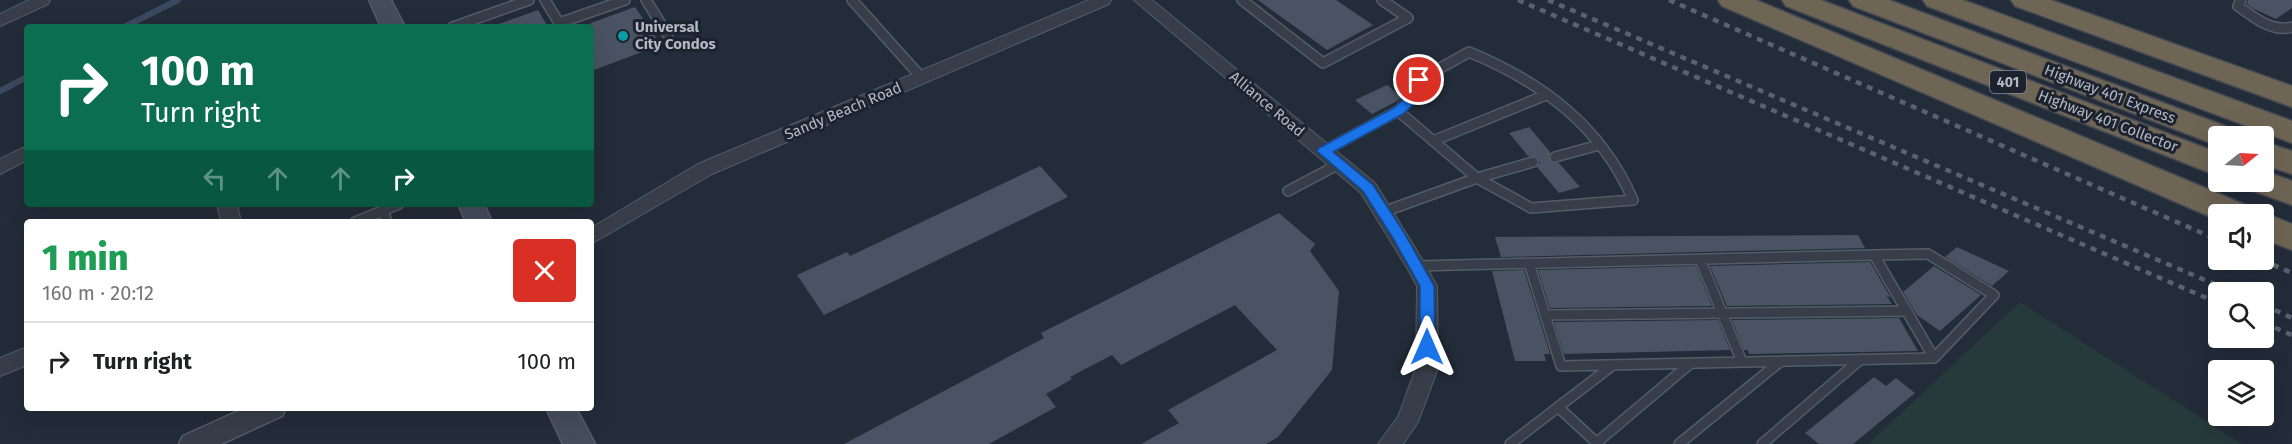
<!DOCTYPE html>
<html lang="en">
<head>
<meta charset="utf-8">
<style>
	:root { --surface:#fff; --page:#f6f6f6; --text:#202124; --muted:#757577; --line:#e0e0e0 }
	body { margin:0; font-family:"Fira Sans",sans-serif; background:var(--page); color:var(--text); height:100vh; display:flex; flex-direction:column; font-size:22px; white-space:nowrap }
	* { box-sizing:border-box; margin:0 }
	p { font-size:20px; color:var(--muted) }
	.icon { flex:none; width:33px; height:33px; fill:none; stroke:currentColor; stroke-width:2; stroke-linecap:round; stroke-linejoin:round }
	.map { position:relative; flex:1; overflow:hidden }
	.panel { position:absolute; left:24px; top:219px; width:570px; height:192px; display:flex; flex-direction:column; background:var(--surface); border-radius:6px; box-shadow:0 6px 24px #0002 }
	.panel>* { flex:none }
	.hud { position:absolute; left:24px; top:24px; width:570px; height:183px; border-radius:6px; box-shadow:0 6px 24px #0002; background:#0b6e4f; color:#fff; overflow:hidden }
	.needle { width:39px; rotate:72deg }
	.buttons { position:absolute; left:2208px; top:126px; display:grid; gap:12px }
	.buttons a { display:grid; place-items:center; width:66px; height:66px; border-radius:6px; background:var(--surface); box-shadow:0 6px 24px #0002; font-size:30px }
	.pin { position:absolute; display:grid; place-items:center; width:51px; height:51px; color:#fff; margin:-26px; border:3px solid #fff; border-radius:50%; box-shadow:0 2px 6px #0007 }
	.me { position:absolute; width:66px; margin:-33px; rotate:0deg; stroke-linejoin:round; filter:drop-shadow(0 0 4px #0008) }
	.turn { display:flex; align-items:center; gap:21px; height:126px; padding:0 18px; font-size:27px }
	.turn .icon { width:78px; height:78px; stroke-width:2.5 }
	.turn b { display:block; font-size:42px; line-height:51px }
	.lanes { display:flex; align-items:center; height:57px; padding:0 18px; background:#0003; justify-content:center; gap:30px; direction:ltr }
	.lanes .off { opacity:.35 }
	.round { display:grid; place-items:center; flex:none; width:63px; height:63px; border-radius:6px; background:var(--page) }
	.head { display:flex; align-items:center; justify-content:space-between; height:102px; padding:0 18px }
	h1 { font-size:36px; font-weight:800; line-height:45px; color:#1e9e55 }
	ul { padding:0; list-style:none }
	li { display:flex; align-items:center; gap:18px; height:78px; padding:0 18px; border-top:2px solid var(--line) }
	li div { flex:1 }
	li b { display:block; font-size:22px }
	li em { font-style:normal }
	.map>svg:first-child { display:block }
	.green { fill:#26393b }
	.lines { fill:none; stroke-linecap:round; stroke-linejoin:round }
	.stream { stroke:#3a4961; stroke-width:6 }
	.building { fill:#4a5363 }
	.service-casing { stroke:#555c67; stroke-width:12 }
	.minor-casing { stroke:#555c67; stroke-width:2 }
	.tertiary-casing { stroke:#555c67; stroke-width:3 }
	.secondary-casing { stroke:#555c67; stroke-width:3 }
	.motorway-casing { stroke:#424954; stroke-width:3 }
	.service { stroke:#373e49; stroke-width:9 }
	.minor { fill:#373e49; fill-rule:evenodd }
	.tertiary { fill:#373e49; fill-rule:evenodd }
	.secondary { fill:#454d5c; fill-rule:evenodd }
	.motorway { fill:#6f6554; fill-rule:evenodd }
	.rail { stroke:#596270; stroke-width:4.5; stroke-dasharray:6 6; stroke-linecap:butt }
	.route { fill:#1a73e8; stroke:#114b97; stroke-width:1.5 }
	.culture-dot { fill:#0f9aa8; stroke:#1c232e; stroke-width:2 }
	.labels { text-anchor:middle; stroke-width:6; stroke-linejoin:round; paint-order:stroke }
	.shield { fill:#1c232e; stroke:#858c98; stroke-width:1.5 }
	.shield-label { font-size:14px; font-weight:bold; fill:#b2b9c5 }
	.poi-label { font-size:15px; font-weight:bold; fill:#b2b9c5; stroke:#1c232e; text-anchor:start }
	.street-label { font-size:15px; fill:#b2b9c5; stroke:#1c232e }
</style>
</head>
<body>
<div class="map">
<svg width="2292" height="444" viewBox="0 0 2292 444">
	<rect width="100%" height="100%" fill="#232c39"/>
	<path class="green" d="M2020,302L2242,444H1868Z"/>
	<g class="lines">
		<path class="stream" d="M124,27L178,0
			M0,91L27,77"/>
	</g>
	<path class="building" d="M1258,0H1336L1373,25L1327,50Z
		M2248,0H2292V8L2276,19L2252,8L2247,4Z
		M635,7L661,45L591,71V23Z
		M538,10L548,27H496V25Z
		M1387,85L1403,98L1372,114L1355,100Z
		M1529,127L1550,152V161L1559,163L1580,187L1559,193L1537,167L1540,163L1538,158L1528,156L1509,133Z
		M1040,166L1068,197L824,315L797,275L847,252L850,256Z
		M1279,213L1315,244L1310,251L1339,291L1332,370L1278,437L1266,444H1141L1179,423L1168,410L1277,350L1235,305L1121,365L1112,355L1070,377L1072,379L1046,394L1056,407L989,444H844L1044,338L1041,333Z
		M1858,235L1865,248L1501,257L1495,237Z
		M1957,247L2009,271L1992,286L1945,257Z
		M1870,262L1891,298L1886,295L1892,304L1727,306L1710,266Z
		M1696,266L1712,306L1550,308L1538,270Z
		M1934,266L1981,295L1940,331L1917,315L1903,292Z
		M1524,270L1550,354H1544L1546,361H1515L1492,271Z
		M1899,318L1918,351L1749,354L1748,350H1744L1732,320Z
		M1718,320L1730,350L1564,354L1554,322Z
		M1874,377L1886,386L1896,378L1915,393L1853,444H1819L1805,433Z"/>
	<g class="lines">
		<g class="service-casing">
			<path id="service" d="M545,0L559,23L625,0
				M646,0L668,35
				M852,0L922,78
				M1242,0L1323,63L1408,18L1382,0
				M2241,0L2238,6C2254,17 2272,33 2292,27
				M453,27L529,0
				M1469,52C1542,82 1601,126 1633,200L1531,208L1477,178L1398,111L1412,98L1419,80Z
				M1433,141L1546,95
				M1324,151L1398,111
				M1555,157L1599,145
				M1288,191L1339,164
				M383,211L387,222
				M1383,212L1477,178L1533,162
				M355,222L399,204
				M1928,254L1994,295L1934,358L1874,255Z
				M1700,259L1742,362
				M1529,263L1561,366L1934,358
				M1416,266L1874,255
				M1545,315L1907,311
				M1558,407L1598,444
				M1510,444L1613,365
				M1595,444L1691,363
				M1679,444L1781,361
				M1762,444L1861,359"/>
		</g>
		<g class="minor-casing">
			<path id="minor" d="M29,0H50L48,4L0,26V14Z
				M1089,0H1111L1109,4L712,174L591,244V228L698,164Z
				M1134,0H1152L1375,183L1423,261L1437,286L1438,368L1418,422L1403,444H1378L1398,417L1416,368L1417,286L1409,271L1361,193Z
				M27,146V160L0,174V159Z
				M217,204H237L241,222H221Z
				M27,347V365L0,376V358Z"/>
		</g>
		<g class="tertiary-casing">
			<path id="tertiary" d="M245,408H286L282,416L221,444H179L183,436Z"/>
		</g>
		<g class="secondary-casing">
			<path id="secondary" d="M369,0H391L405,27H381Z
				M458,204H484L492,222H466Z
				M546,408H576L595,444H563Z"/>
		</g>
		<g class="motorway-casing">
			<path id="motorway" d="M1718,0H1756L2248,206L2252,214H2218V220L1722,6Z
				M1782,0H1821L2218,153V176L1786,6Z
				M1849,0H1889L2233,129L2237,136H2218V146L2211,143L1853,6Z
				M1923,0H1963L2292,121V143L1927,6Z
				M2011,0H2051L2292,86V107L2015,6Z
				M2264,142L2292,151V174L2264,165Z
				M2264,171L2292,181V205L2251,190L2246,182H2264Z
				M2262,214C2272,215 2282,220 2292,224V250L2264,239Z"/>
		</g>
		<use href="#service" class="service"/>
		<use href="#minor" class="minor"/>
		<use href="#tertiary" class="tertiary"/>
		<use href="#secondary" class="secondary"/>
		<use href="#motorway" class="motorway"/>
		<path class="rail" d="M1518,0L2218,303
			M1548,0L2233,292
			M1669,0L2218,240
			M2262,260L2292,273
			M2264,305L2292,318
			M2264,323L2292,335"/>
	</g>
	<path class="route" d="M1419,76L1425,80L1417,101L1403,114L1333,152L1373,185L1403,231L1434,286L1435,347L1432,352H1422L1420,347V286L1393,238L1363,191L1317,151L1319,148L1394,108L1407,96L1415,78Z"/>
	<circle class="culture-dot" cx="623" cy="36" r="6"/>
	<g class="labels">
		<rect class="shield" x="1990" y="71" width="36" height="22" rx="4.5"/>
		<g class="shield-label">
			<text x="2008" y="87">401</text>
		</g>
		<g class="poi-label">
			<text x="635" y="32">Universal<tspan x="635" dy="17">City Condos</tspan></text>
		</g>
		<g class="street-label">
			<text transform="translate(2110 94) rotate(21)" y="5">Highway 401 Express</text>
			<text transform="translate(1267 104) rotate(40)" y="5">Alliance Road</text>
			<text transform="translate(843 111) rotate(-23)" y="5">Sandy Beach Road</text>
			<text transform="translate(2108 121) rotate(21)" y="5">Highway 401 Collector</text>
		</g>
	</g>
</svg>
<div class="buttons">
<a><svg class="needle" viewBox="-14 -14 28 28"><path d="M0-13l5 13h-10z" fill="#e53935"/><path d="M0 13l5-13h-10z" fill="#757577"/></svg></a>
<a><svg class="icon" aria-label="sound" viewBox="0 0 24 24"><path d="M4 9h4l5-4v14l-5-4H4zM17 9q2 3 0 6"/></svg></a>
<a><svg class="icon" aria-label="search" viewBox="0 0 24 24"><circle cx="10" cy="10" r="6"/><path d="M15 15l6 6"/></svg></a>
<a><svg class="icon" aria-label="layers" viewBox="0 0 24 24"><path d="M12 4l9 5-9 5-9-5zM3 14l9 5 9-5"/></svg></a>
</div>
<div class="pin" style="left:1419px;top:80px;background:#d93025"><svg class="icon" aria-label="arrive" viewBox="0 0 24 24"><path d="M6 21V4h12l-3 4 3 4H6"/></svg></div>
<svg class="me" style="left:1427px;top:347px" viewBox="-20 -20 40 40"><path d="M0-17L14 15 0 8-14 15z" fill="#1a73e8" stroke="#fff" stroke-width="4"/></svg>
<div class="hud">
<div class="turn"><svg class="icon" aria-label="right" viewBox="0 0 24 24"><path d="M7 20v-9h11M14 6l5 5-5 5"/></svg><div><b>100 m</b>Turn right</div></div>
<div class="lanes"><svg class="icon off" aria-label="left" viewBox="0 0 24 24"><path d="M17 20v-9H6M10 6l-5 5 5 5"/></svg><svg class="icon off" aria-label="ahead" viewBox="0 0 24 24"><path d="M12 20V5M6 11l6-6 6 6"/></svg><svg class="icon off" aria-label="ahead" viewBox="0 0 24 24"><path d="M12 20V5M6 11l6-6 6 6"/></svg><svg class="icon" aria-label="right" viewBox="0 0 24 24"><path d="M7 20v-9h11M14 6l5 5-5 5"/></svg></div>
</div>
<section class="panel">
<div class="head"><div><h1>1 min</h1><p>160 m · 20:12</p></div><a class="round" style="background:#d93025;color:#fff"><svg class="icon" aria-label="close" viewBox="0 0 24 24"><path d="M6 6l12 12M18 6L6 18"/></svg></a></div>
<ul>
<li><svg class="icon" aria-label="right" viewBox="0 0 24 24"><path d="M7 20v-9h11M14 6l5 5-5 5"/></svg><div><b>Turn right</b></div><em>100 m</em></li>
</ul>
</section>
</div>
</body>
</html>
